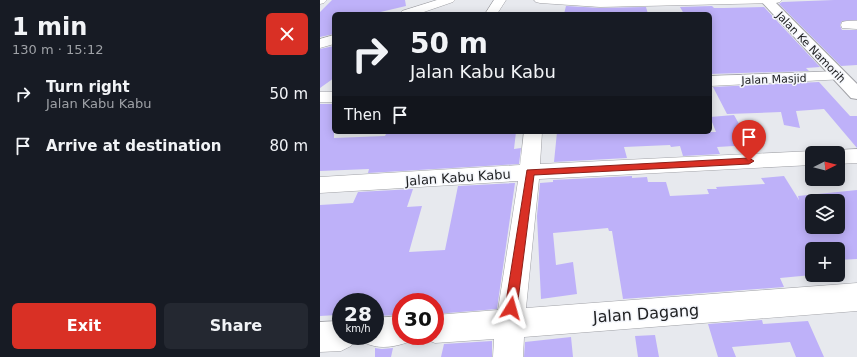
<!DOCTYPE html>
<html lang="en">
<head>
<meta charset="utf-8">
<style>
	:root { --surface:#171b24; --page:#242831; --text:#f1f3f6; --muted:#9ea1a6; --accent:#d93025 }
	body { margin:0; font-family:"DejaVu Sans",sans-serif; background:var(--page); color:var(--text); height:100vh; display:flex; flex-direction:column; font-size:15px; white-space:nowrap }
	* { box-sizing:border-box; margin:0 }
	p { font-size:13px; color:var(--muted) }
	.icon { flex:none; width:22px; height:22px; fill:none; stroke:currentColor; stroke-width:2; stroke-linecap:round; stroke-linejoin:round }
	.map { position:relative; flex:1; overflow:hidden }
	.drawer { display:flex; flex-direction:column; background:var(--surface); width:320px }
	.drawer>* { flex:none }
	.top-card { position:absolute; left:12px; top:12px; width:380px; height:122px; border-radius:6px; box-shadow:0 2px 10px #0003; background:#171b24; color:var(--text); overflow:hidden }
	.needle { width:26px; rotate:84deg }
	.controls { position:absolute; left:485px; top:146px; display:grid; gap:8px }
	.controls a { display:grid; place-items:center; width:40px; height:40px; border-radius:6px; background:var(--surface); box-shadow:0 2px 10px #0003; font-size:20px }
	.speed { position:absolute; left:12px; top:293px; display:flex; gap:8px; font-size:20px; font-weight:700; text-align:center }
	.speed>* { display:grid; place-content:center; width:52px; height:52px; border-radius:50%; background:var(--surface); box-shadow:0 2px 10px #0003; line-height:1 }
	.speed small { font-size:10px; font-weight:400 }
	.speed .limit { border:6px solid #d22; background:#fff; color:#111 }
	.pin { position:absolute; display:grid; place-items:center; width:34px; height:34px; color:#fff; margin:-41px -17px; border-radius:50% 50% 50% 0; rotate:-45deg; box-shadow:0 0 4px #0007 }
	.pin .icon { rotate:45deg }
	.me { position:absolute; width:44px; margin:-22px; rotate:8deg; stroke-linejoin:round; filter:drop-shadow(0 0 3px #0008) }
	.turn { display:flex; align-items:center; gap:14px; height:84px; padding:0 12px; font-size:18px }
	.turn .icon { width:52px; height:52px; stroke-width:2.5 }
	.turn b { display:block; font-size:28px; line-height:34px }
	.then { display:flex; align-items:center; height:38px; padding:0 12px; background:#0003; gap:8px; font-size:15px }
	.round { display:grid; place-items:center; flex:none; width:42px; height:42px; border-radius:6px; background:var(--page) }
	.headline { display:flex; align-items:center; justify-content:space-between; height:68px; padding:0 12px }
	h1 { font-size:24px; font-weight:600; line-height:30px }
	.button { display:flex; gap:8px; margin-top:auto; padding:8px 12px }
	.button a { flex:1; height:46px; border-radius:6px; background:var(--accent); color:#fff; font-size:16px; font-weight:600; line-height:46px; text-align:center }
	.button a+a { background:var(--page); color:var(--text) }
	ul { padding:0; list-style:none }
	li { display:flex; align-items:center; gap:12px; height:52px; padding:0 12px }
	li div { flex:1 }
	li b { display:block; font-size:15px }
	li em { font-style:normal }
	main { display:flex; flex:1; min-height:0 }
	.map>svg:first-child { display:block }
	.building { fill:#beb1f9; fill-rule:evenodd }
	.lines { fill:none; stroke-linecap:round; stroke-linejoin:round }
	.minor-casing { stroke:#a0a1a6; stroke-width:1 }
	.tertiary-casing { stroke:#a0a1a6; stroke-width:2 }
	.minor { fill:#fff; fill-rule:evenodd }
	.tertiary { fill:#fff; fill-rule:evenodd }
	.route { fill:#d93025; stroke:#8d1f18 }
	.labels { text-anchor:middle; stroke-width:3; stroke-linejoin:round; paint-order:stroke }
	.far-street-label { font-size:11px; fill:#202123; stroke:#f4f6fb }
	.street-label { font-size:13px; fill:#202123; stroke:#f4f6fb }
	.near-street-label { font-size:16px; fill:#202123; stroke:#f4f6fb }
</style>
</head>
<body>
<main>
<section class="drawer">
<div class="headline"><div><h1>1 min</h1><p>130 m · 15:12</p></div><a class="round" style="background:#d93025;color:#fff"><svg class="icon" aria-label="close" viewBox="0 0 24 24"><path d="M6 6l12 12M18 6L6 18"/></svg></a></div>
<ul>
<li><svg class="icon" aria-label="right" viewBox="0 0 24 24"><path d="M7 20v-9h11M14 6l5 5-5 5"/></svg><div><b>Turn right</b><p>Jalan Kabu Kabu</p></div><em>50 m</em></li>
<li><svg class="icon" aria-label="arrive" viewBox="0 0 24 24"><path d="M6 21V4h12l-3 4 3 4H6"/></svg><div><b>Arrive at destination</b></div><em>80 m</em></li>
</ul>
<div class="button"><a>Exit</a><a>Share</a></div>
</section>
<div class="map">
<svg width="537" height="357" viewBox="0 0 537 357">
	<rect width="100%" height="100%" fill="#e7e9ee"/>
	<path class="building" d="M12,0H85L86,6L52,14H14V34L0,37V12Z
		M514,0H537V20L522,21L520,25L522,30H537V65L521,66L459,4L462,2Z
		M246,6L280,8L326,7L328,14H244Z
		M392,6L394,8H404L444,7L500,67L486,68L489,71L390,74V14H364L360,7Z
		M14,46V78L0,88V49Z
		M499,82L530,116H537V148L504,109L476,111L480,128L464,125L461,112L407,114L393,87Z
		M0,104H14V138L65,136L67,132H196L194,149L201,148L199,164L48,173L49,169L0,171Z
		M414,115L431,145L397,147L400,154L363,156L360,146L351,147L350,145L304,147L307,158L234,162L237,132H396L390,117Z
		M312,176V178L327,177L328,182H346L350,196L389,194L387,189H397L396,187L445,184L441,178L464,176L479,200L478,196L537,190V259L518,260V249H492V275L460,278L464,287L303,299L292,231H289L288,228L233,233L236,265L253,262L257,294L221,299L217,216L220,183L233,182V180ZM492,201H518V227H492Z
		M195,183L177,309L115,314V302H81V315L55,316V302H21L17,315L0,316V205L33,203L38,192L93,189L87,207L102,206L89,252L125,250L138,186Z
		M442,320L443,324L488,321L504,357H476L470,342L412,347L416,357H398L388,324Z
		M335,335L339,357H318L315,336Z
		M251,337L253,357H204L205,342Z
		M172,341V357H121L124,344Z
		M55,348L62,349L73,348L71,357H55Z"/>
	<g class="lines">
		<g class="minor-casing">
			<path id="minor" d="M0,0H7L4,3L0,4Z
				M117,0H135L133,2L98,14H80L82,11Z
				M174,0H186L177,14H165Z
				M214,0H462L460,2L456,3L280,7L220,3L216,2Z
				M527,21H537V29L522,28L521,25L522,22Z
				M14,35V44L0,48V39Z
				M519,71L525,73L527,76L525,79L390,86V76Z
				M0,92H14V102H0Z
				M204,132H222L220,164L492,151L499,153H492V165L219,179L206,308L537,283V311L204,337L203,357H173L174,339L115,343L105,339L103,336H115V315L178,310L198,181L0,193V177L200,165Z
				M537,149V163L518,164V153H510L518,150Z
				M81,316V336H93L91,341C76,347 60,350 45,343L42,336H55V318Z
				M21,321V336H36L31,346L21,351L0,352V322Z"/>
		</g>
		<g class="tertiary-casing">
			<path id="tertiary" d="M440,0H453L537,84V99L531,98Z"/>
		</g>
		<use href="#minor" class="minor"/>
		<use href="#tertiary" class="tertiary"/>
	</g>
	<path class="route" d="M429,158L434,161L429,164L214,175L197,308L195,312L191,314L187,312L185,308L207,170Z"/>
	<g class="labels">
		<g class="far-street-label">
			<text transform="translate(491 47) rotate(46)" y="4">Jalan Ke Namorih</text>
			<text transform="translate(454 79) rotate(-2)" y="4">Jalan Masjid</text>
		</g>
		<g class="street-label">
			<text transform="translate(138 177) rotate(-4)" y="5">Jalan Kabu Kabu</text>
		</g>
		<g class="near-street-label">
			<text transform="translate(326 313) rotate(-4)" y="6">Jalan Dagang</text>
		</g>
	</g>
</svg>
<div class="controls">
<a><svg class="needle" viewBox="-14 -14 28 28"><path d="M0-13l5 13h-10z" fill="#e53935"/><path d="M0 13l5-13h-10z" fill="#9ea1a6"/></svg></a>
<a><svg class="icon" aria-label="layers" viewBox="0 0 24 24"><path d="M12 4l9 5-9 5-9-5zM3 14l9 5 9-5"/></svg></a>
<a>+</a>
</div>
<div class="speed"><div>28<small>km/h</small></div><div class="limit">30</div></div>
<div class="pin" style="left:429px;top:161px;background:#d93025"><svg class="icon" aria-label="arrive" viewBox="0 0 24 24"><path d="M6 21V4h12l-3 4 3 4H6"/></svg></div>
<svg class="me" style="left:191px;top:308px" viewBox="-20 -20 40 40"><path d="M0-17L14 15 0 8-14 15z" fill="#d93025" stroke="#fff" stroke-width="4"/></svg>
<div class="top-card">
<div class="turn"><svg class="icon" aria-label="right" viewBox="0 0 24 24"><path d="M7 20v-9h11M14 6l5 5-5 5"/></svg><div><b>50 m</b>Jalan Kabu Kabu</div></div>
<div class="then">Then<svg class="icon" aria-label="arrive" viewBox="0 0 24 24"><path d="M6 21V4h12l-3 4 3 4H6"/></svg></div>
</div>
</div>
</main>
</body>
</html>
